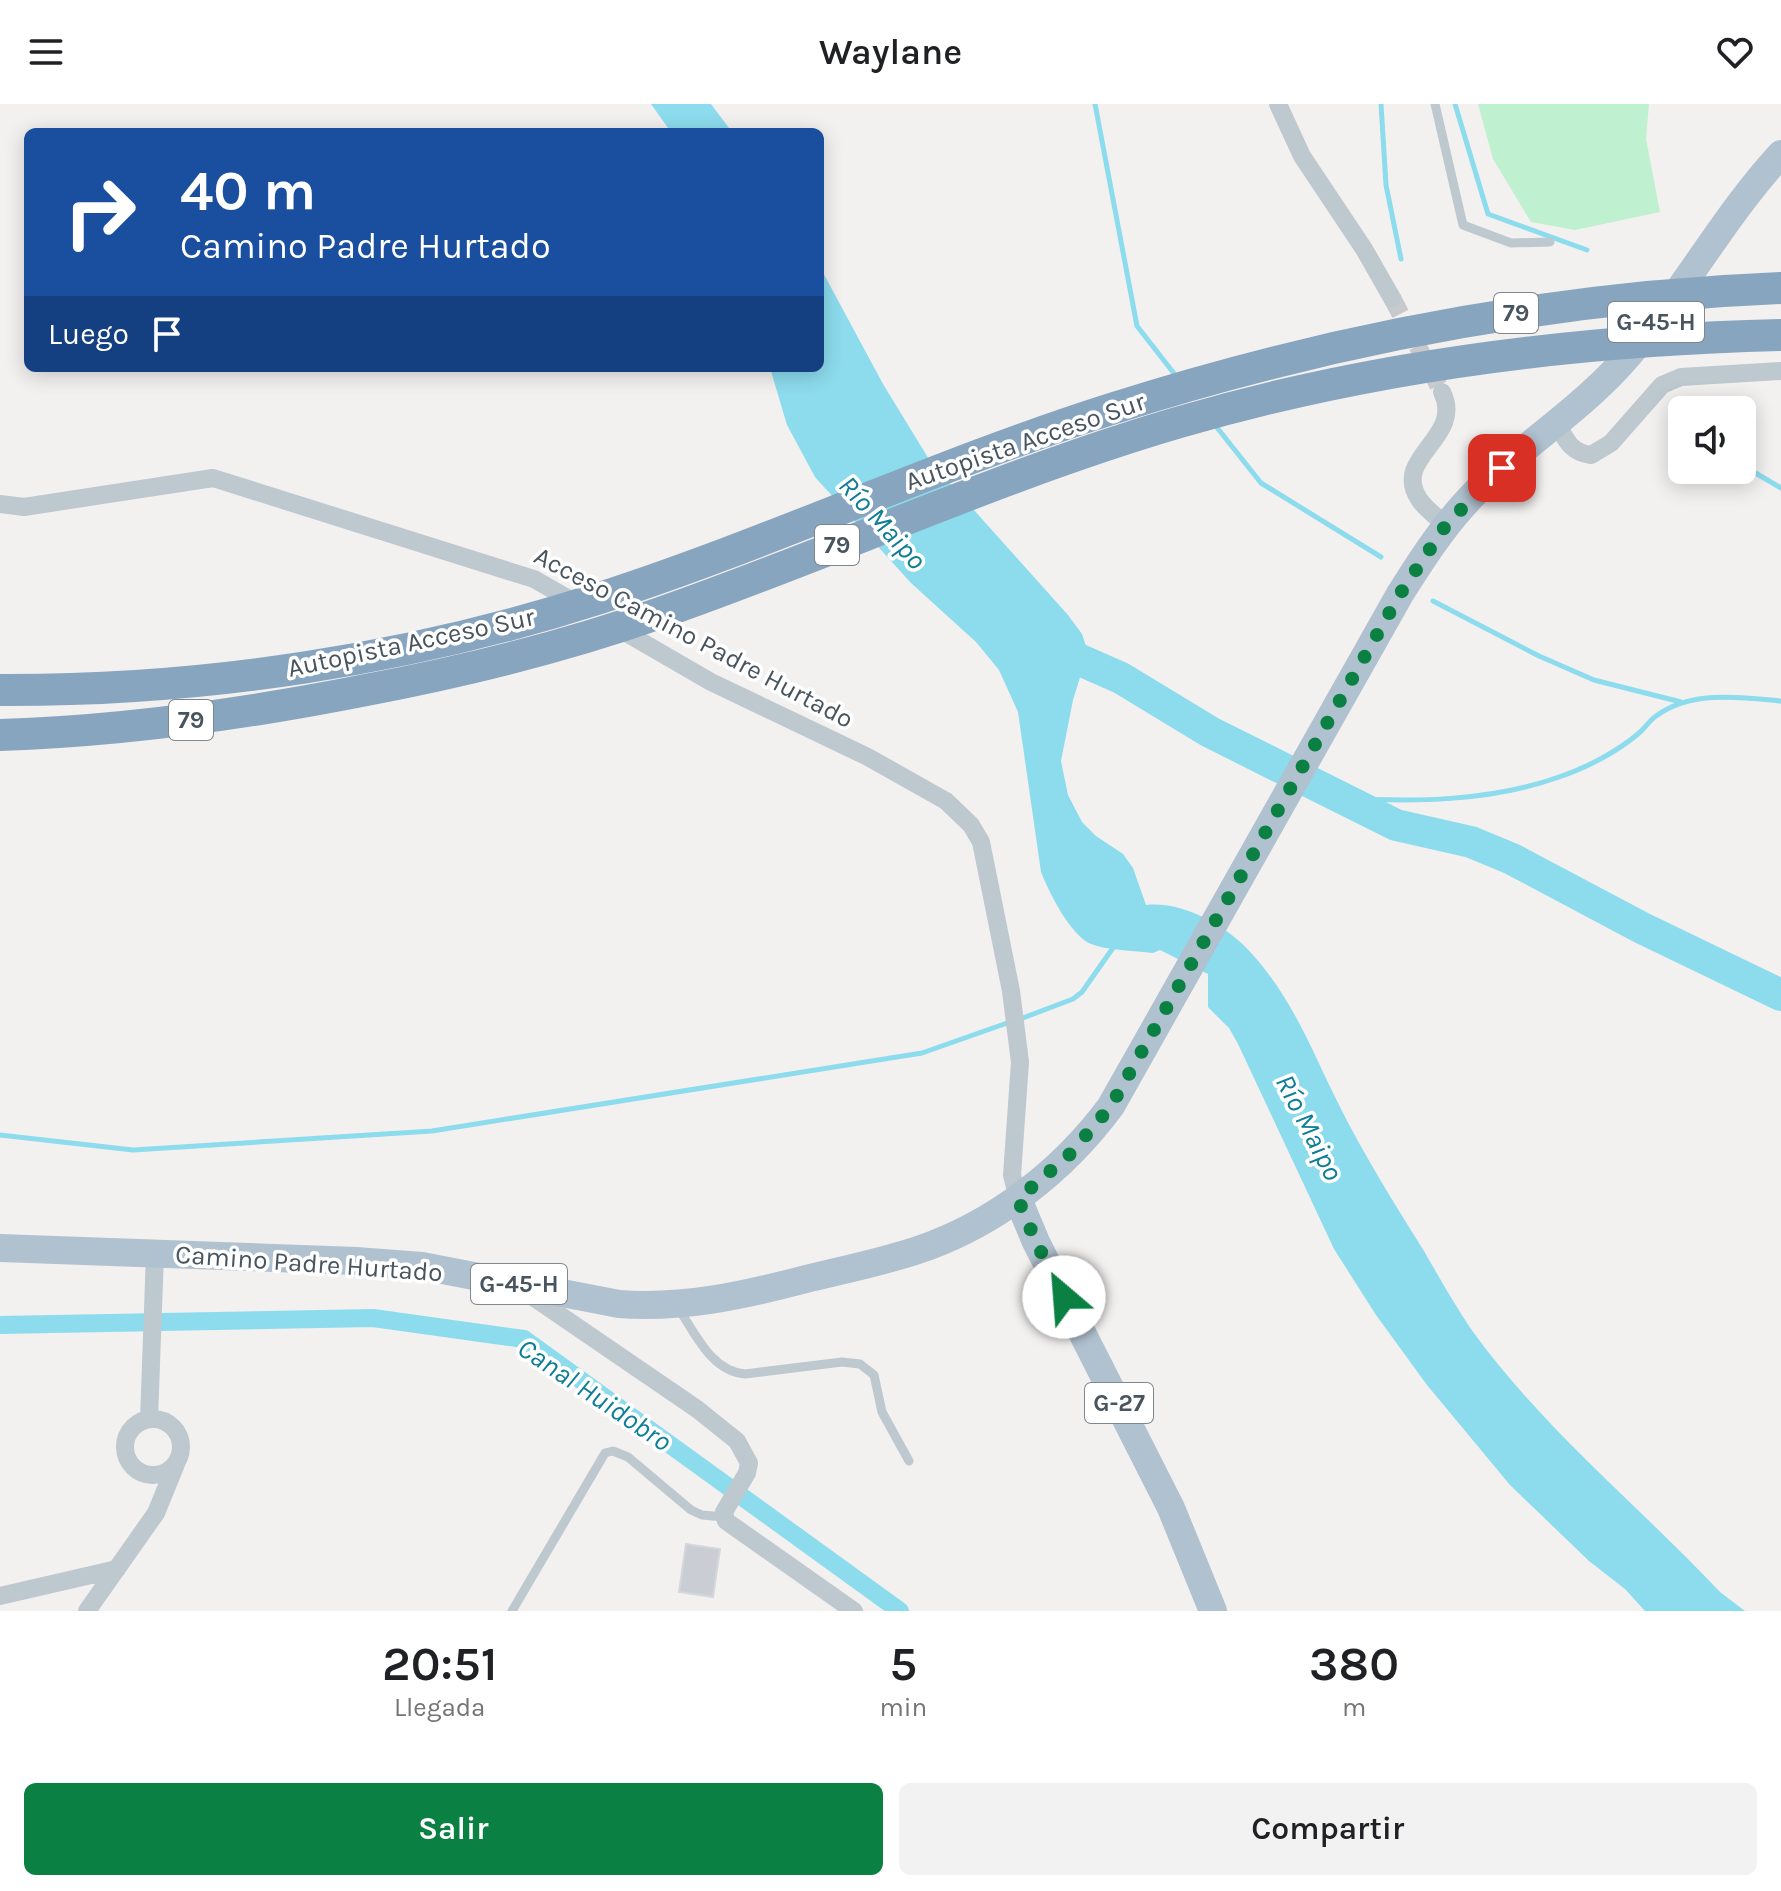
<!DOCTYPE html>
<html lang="es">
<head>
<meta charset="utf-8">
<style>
	:root { --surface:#fff; --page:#f2f2f2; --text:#202124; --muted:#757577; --accent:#0b8043 }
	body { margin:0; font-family:Karla,sans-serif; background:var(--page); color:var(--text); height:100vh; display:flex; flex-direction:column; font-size:30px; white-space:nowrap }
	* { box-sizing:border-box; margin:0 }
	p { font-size:26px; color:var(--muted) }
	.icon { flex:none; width:44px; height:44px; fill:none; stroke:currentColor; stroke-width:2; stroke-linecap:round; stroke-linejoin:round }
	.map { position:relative; height:1507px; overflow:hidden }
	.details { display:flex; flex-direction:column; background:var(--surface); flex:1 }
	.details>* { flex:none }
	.banner { position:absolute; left:24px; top:24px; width:800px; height:244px; border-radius:12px; box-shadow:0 4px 20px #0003; background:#1a4fa0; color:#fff; overflow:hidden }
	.controls { position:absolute; left:1668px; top:292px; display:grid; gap:16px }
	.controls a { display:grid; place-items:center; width:88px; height:88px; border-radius:12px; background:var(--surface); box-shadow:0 4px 20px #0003; font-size:40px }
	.pin { position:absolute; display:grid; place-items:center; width:68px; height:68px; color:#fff; margin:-34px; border-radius:16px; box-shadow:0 4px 12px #0006 }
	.me { position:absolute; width:88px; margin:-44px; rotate:333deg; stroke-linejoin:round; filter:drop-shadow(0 0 6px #0008) }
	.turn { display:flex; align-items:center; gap:28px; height:168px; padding:0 24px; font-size:36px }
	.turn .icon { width:104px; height:104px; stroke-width:2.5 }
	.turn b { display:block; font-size:56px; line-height:68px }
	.then { display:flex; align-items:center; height:76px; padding:0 24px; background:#0003; gap:16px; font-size:30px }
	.eta { display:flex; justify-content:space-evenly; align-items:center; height:136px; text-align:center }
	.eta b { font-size:48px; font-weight:600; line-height:56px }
	.cta { display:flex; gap:16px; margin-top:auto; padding:16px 24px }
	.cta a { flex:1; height:92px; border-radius:12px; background:var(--accent); color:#fff; font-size:32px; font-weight:600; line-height:92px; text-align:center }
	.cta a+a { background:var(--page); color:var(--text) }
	header { display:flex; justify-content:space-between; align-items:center; height:104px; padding:0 24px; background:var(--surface); font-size:36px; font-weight:600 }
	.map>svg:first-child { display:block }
	.green { fill:#bff0d0 }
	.water { fill:#8cdced }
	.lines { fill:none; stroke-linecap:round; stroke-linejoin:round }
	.stream { stroke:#8cdced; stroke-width:5 }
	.canal { stroke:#8cdced; stroke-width:18 }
	.river { stroke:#8cdced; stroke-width:32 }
	.building { fill:#cacdd3; stroke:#d4d7dc; stroke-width:2 }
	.minor-tunnel { stroke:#c8c9cc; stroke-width:18; stroke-dasharray:18 9; stroke-linecap:butt }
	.service { stroke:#bec8cf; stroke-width:9 }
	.minor { stroke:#bec8cf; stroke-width:18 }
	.primary { stroke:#b0c1cf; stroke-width:28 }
	.motorway { stroke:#88a5bf; stroke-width:32 }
	.route { stroke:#0b8043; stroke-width:14; stroke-dasharray:0 25.2 }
	.labels { text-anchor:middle; stroke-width:7; stroke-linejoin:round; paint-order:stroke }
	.shield { fill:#fff; stroke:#7f878e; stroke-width:2 }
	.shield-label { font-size:24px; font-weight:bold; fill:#48545e }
	.street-label { font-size:26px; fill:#48545e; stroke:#fff }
	.water-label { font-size:28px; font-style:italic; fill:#0d7e96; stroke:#fff }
</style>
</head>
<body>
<header><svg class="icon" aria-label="menu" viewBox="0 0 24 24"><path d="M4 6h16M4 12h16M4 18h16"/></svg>Waylane<svg class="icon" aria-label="heart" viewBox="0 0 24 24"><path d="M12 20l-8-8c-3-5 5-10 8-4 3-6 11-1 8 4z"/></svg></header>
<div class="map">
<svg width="1781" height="1507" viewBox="0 0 1781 1507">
	<rect width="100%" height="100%" fill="#f3f0f0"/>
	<path class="green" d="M1478,0H1649L1646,35L1660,108L1575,126L1531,118L1493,55Z"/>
	<path class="water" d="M651,0H711L732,28H671Z
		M820,163L883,280L930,357L1068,511L1082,530L1088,548L1073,596L1061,657L1068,691L1082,718L1096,732L1123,750L1133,764L1146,801C1183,797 1228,822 1252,850C1293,895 1312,947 1339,1001C1364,1051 1394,1099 1424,1147C1439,1173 1454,1200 1471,1225C1542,1324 1637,1400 1720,1488L1745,1507H1645L1625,1485L1589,1457L1510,1381L1427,1281L1376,1211L1334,1145L1238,940L1229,924L1208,903V870L1160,846L1153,849C1136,847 1106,846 1091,840C1070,831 1049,788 1041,768L1018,608L999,566L976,538L911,479L815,373L787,321L770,264H820Z"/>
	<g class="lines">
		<path class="stream" d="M1095,0L1137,222L1176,272
			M1381,0L1386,81L1401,155
			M1455,0L1488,110L1587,146
			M1215,321L1261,379L1381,453
			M1742,361L1781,384
			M1433,497L1539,552L1594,576L1681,598
			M1341,694C1413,698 1489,698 1559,673C1586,664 1617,648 1639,629C1645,624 1650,616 1656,612C1691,586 1741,593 1781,597
			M1020,915L1073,895L1082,888L1115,841
			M0,1031L133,1046L432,1027L922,949L1010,918"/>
		<path class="canal" d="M0,1221L373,1214L524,1235L900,1507"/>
		<path class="river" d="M1046,541L1121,574L1210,628L1396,721L1471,738L1512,755L1642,824L1781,891"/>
	</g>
	<path class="building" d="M686,1440L720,1445L713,1493L679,1488Z"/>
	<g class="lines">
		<path class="minor-tunnel" d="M1392,194L1442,288"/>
		<path class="service" d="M1435,0L1463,121L1511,139L1550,138
			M678,1204C696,1230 711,1267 745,1270L842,1258L860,1260L874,1271L882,1308L909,1357
			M512,1507L605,1349L613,1347L628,1353L691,1406L702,1411L724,1413"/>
		<path class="minor" d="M1278,0L1302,52L1364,145L1392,194
			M1442,288C1465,334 1391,353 1419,395C1425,405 1437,413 1446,421
			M1557,319C1566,337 1571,348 1591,351L1611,339L1662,281L1681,273L1781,267
			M0,400L24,403L213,374L534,475L581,502
			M616,523L711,578L866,652L946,697L971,721L981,738L1011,887L1020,958L1012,1071L1018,1095
			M523,1186L697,1305L737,1337L749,1359L747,1369L724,1408L726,1417L854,1507
			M125 1343a28 28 0 1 1 56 0a28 28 0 1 1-56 0Z
			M149,1315L155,1150
			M0,1492L117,1465
			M87,1507L156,1409L176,1360"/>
		<path class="primary" d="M1018,1095L1036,1138L1171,1404L1213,1507
			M0,1144L356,1157L422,1162L619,1200C683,1205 745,1191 806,1175C843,1166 882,1158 918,1146C995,1120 1063,1067 1111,1002L1400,490C1425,450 1450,412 1485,379C1528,339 1578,306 1618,263C1679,197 1720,116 1781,50"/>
		<path class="motorway" d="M0,586C202,587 408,556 600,494C773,438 938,360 1111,305C1327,236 1554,193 1781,184
			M0,631C123,627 245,610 366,586C466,567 564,543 660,509C835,448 1002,370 1180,318C1375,261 1579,236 1781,231"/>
	</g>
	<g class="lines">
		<path class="route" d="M1064,1193L1036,1138L1018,1095L1070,1050L1111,1002L1400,490L1446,421L1502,364"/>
	</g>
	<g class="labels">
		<g class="shield">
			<rect x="1494" y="189" width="44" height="40" rx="6"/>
			<rect x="1608" y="198" width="96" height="40" rx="6"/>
			<rect x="815" y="421" width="44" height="40" rx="6"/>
			<rect x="169" y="596" width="44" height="40" rx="6"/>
			<rect x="471" y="1160" width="96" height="40" rx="6"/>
			<rect x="1085" y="1279" width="68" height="40" rx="6"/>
		</g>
		<g class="shield-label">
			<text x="1516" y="217">79</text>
			<text x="1656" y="226">G-45-H</text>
			<text x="837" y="449">79</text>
			<text x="191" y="624">79</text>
			<text x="519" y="1188">G-45-H</text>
			<text x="1119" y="1307">G-27</text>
		</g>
		<g class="street-label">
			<text transform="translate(1025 337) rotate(-19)" y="9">Autopista Acceso Sur</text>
			<text transform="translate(694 533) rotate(28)" y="9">Acceso Camino Padre Hurtado</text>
			<text transform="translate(411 538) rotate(-12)" y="9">Autopista Acceso Sur</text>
			<text transform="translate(309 1159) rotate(4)" y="9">Camino Padre Hurtado</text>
		</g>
		<g class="water-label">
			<text transform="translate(883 418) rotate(48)" y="10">Río Maipo</text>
			<text transform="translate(1310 1023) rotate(63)" y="10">Río Maipo</text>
			<text transform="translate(595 1290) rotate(34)" y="10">Canal Huidobro</text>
		</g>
	</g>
</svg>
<div class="controls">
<a><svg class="icon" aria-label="sound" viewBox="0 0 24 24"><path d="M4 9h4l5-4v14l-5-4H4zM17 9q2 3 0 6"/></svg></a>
</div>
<div class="pin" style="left:1502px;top:364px;background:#d93025"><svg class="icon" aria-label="arrive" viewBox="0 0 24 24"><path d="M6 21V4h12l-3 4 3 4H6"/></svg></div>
<svg class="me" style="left:1064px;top:1193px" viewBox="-20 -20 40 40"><circle r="19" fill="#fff"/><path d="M0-13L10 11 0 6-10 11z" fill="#0b8043"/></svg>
<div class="banner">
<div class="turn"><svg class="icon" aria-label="right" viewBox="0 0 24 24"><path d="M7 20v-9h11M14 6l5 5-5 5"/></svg><div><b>40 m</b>Camino Padre Hurtado</div></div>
<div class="then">Luego<svg class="icon" aria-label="arrive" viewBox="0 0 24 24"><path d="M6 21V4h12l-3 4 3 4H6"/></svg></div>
</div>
</div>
<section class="details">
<div class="eta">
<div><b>20:51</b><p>Llegada</p></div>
<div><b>5</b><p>min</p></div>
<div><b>380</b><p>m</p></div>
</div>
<div class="cta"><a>Salir</a><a>Compartir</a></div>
</section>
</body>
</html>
